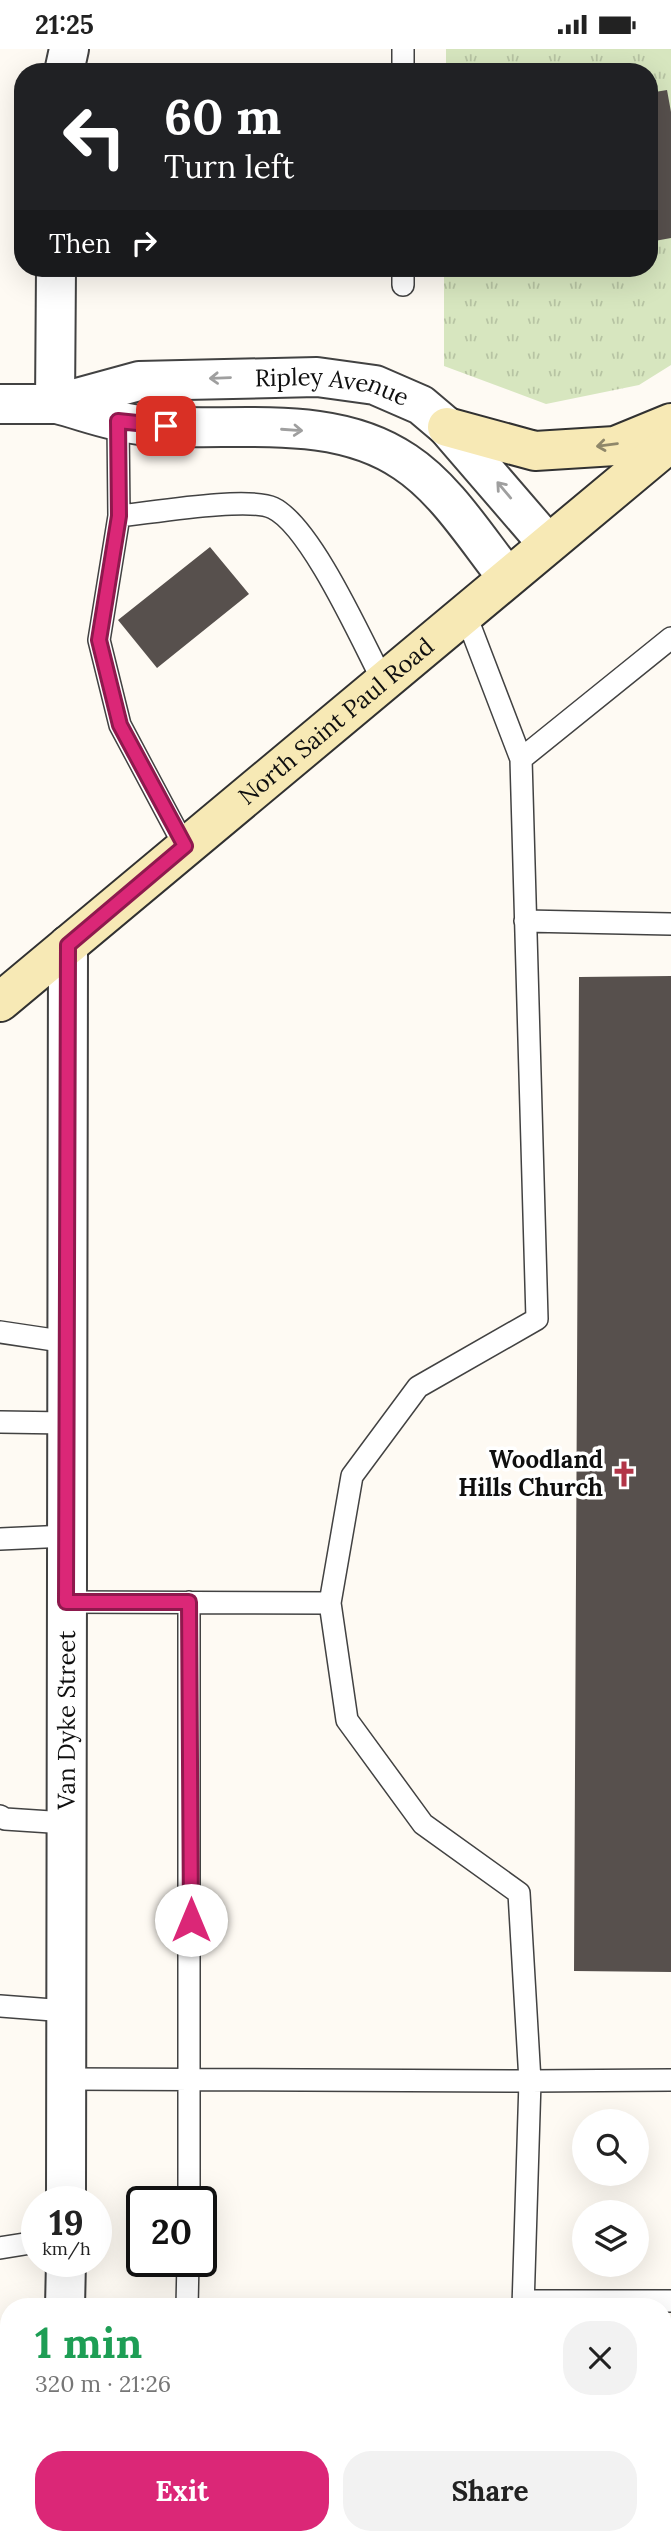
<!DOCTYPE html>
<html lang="en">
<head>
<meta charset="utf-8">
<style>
	:root { --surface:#fff; --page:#f2f2f2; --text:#222; --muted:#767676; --accent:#db2777 }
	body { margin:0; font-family:Lora,serif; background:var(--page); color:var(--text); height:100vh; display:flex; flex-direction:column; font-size:26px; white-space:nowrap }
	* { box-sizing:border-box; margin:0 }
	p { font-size:23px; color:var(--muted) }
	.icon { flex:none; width:38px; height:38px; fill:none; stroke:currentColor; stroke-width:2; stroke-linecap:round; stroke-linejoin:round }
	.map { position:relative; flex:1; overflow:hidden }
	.sheet { position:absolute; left:0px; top:2249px; width:672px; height:247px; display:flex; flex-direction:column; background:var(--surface); border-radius:28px 28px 0 0; box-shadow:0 7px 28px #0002 }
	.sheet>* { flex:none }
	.guide { position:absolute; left:14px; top:14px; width:644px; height:214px; border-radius:28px; box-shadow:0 7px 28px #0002; background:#202124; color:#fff; overflow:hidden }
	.controls { position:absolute; left:572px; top:2060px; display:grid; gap:14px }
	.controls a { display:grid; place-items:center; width:77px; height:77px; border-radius:50%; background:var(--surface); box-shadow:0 7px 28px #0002; font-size:35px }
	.speed { position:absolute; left:21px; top:2137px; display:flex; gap:14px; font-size:35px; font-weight:700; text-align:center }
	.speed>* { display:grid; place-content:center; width:91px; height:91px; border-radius:50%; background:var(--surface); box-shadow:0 7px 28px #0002; line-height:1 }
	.speed small { font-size:18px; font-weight:400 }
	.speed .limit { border:4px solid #111; border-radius:10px; background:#fff; color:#111 }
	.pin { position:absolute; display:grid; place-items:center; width:60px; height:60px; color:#fff; margin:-30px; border-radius:14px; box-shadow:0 4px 10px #0006 }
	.me { position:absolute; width:77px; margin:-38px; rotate:0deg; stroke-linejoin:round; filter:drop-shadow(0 0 5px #0008) }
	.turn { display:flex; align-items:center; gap:24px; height:147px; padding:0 35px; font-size:32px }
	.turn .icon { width:91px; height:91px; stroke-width:2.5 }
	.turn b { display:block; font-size:49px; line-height:60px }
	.then { display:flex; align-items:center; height:66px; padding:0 35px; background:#0003; gap:14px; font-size:26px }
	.round { display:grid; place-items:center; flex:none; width:74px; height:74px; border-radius:28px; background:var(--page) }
	.summary { display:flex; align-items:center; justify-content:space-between; height:119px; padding:0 35px }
	h1 { font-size:42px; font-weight:800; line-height:52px; color:#1e9e55 }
	.button { display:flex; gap:14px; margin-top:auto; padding:14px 35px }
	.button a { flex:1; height:80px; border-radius:28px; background:var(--accent); color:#fff; font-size:28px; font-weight:800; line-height:80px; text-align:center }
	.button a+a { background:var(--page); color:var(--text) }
	.status { display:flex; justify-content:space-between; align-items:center; height:49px; padding:0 35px; background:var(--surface); direction:ltr }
	.status svg { height:19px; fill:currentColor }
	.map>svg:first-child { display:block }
	.grass { fill:url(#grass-tufts) }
	.building { fill:#57504d }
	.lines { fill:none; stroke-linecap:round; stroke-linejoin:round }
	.lane-casing { stroke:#424242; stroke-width:24 }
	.street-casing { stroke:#424242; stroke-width:42 }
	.secondary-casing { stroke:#313131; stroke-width:42 }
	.lane { stroke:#fff; stroke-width:21 }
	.street { stroke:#fff; stroke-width:38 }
	.secondary { stroke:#f7e9b5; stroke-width:38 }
	.oneway { stroke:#9f9f9f }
	.oneway2 { stroke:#8f876a }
	.route-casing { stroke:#8e194d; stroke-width:18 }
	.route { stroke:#db2777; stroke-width:12 }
	.labels { text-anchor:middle; stroke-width:7; stroke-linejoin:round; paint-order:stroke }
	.street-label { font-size:24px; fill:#0f0f0f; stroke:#fff }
	.poi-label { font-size:24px; font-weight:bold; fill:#0f0f0f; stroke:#fff; text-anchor:end }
</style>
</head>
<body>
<div class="status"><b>21:25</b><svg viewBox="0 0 49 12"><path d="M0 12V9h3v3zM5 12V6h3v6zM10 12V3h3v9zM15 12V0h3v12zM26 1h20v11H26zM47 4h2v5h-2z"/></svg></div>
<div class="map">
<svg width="671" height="2494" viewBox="0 0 671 2494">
	<defs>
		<pattern id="grass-tufts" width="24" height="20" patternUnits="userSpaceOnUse" patternTransform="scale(1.75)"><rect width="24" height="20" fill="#d7e6bf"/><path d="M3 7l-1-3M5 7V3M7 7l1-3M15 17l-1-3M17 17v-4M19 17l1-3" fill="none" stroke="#b7c4a3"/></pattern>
	</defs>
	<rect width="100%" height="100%" fill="#fefaf3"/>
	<path class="grass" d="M446,0H671V316L639,336L546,355L444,317V219H649V23H446Z"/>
	<path class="building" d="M667,41L671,63V189L649,193V44Z
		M210,498L249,545L157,619L118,571Z
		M671,927V1923L574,1922L579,928Z
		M663,2339H671V2444L663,2445Z"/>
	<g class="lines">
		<g class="lane-casing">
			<path id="lane" d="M403,0V23
				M403,219V236
				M118,372L119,467L99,591L120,676L185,798
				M119,467C150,464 248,447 273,459C311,477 362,592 383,632
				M521,710L671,589
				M525,872L671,875
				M0,1283L67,1293
				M0,1373L67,1374
				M0,1490L67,1487
				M66,1553L330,1554L347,1671L423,1775L519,1844L530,2032L671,2031
				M330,1554L352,1427L418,1338L537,1270L521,710L465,564
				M0,1767L5,1770L66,1774
				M0,1957L66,1962
				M66,2030L530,2032L523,2258
				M189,2152V1553
				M0,2199L37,2193
				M523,2252H671
				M187,2258L188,2212"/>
		</g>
		<g class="street-casing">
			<g id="street">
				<path d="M64,23L69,0"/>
				<path id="s1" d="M0,355H55L139,332L317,328L375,336L421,356L447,378L547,494"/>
				<path d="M55,355L56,219"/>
				<path d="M57,355C84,362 112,373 140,376C226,385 329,361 405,413C446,440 476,489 507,528"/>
				<path id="s2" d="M66,2152L68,896"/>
				<path d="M65,2258L66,2212"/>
				<path d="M65,2494V2487"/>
			</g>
		</g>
		<g class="secondary-casing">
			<g id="secondary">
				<path d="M447,378L535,402L615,397L671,374"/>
				<path id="s3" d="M0,953L671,393"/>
			</g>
		</g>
		<use href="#lane" class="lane"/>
		<use href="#street" class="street"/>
		<use href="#secondary" class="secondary"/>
	</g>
	<defs><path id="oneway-shaft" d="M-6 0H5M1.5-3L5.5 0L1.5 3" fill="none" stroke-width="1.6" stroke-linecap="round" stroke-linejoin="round" transform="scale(1.75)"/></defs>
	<g class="oneway">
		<use href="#oneway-shaft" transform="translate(220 329) rotate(178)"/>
		<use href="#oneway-shaft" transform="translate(292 381) rotate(4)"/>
		<use href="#oneway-shaft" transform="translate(504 441) rotate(-130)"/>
	</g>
	<use class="oneway2" href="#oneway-shaft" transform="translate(607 396) rotate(173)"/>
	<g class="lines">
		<g class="route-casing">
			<path id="route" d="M166,377L118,372L119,467L99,591L120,676L185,797L68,896L66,1553H189L191,1871"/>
		</g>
		<use href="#route" class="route"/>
	</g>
	<defs>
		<g id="church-bare" transform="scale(2.1)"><path d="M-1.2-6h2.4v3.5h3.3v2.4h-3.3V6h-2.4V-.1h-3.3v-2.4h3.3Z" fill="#b23548" stroke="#fff" stroke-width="2.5" paint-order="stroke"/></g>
	</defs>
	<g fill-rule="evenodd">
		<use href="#church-bare" x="624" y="1425"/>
	</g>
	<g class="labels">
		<g class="street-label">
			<text dy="8" stroke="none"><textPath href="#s1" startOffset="336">Ripley Avenue</textPath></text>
			<text dy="8" stroke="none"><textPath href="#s3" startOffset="438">North Saint Paul Road</textPath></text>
			<text dy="8" stroke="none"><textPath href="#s2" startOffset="481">Van Dyke Street</textPath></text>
		</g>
		<g class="poi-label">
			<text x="603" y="1419">Woodland<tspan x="603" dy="28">Hills Church</tspan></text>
		</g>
	</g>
</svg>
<div class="controls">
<a><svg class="icon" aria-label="search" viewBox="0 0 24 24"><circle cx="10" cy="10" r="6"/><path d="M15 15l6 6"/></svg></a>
<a><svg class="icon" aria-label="layers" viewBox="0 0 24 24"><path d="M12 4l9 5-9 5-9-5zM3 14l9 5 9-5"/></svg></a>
</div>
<div class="speed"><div>19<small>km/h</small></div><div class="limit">20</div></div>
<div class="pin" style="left:166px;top:377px;background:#d93025"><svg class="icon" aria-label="arrive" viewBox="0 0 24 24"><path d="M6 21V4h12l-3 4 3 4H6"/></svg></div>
<svg class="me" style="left:191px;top:1871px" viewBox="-20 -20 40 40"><circle r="19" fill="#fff"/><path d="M0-13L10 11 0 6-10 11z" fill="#db2777"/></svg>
<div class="guide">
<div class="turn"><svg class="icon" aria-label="left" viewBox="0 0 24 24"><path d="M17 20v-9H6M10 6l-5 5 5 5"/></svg><div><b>60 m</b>Turn left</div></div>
<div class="then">Then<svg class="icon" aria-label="right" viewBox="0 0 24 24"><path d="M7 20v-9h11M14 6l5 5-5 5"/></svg></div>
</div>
<section class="sheet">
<div class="summary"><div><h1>1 min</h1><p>320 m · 21:26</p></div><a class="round"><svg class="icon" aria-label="close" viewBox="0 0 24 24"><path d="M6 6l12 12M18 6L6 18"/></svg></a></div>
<div class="button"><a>Exit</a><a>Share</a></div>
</section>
</div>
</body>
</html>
